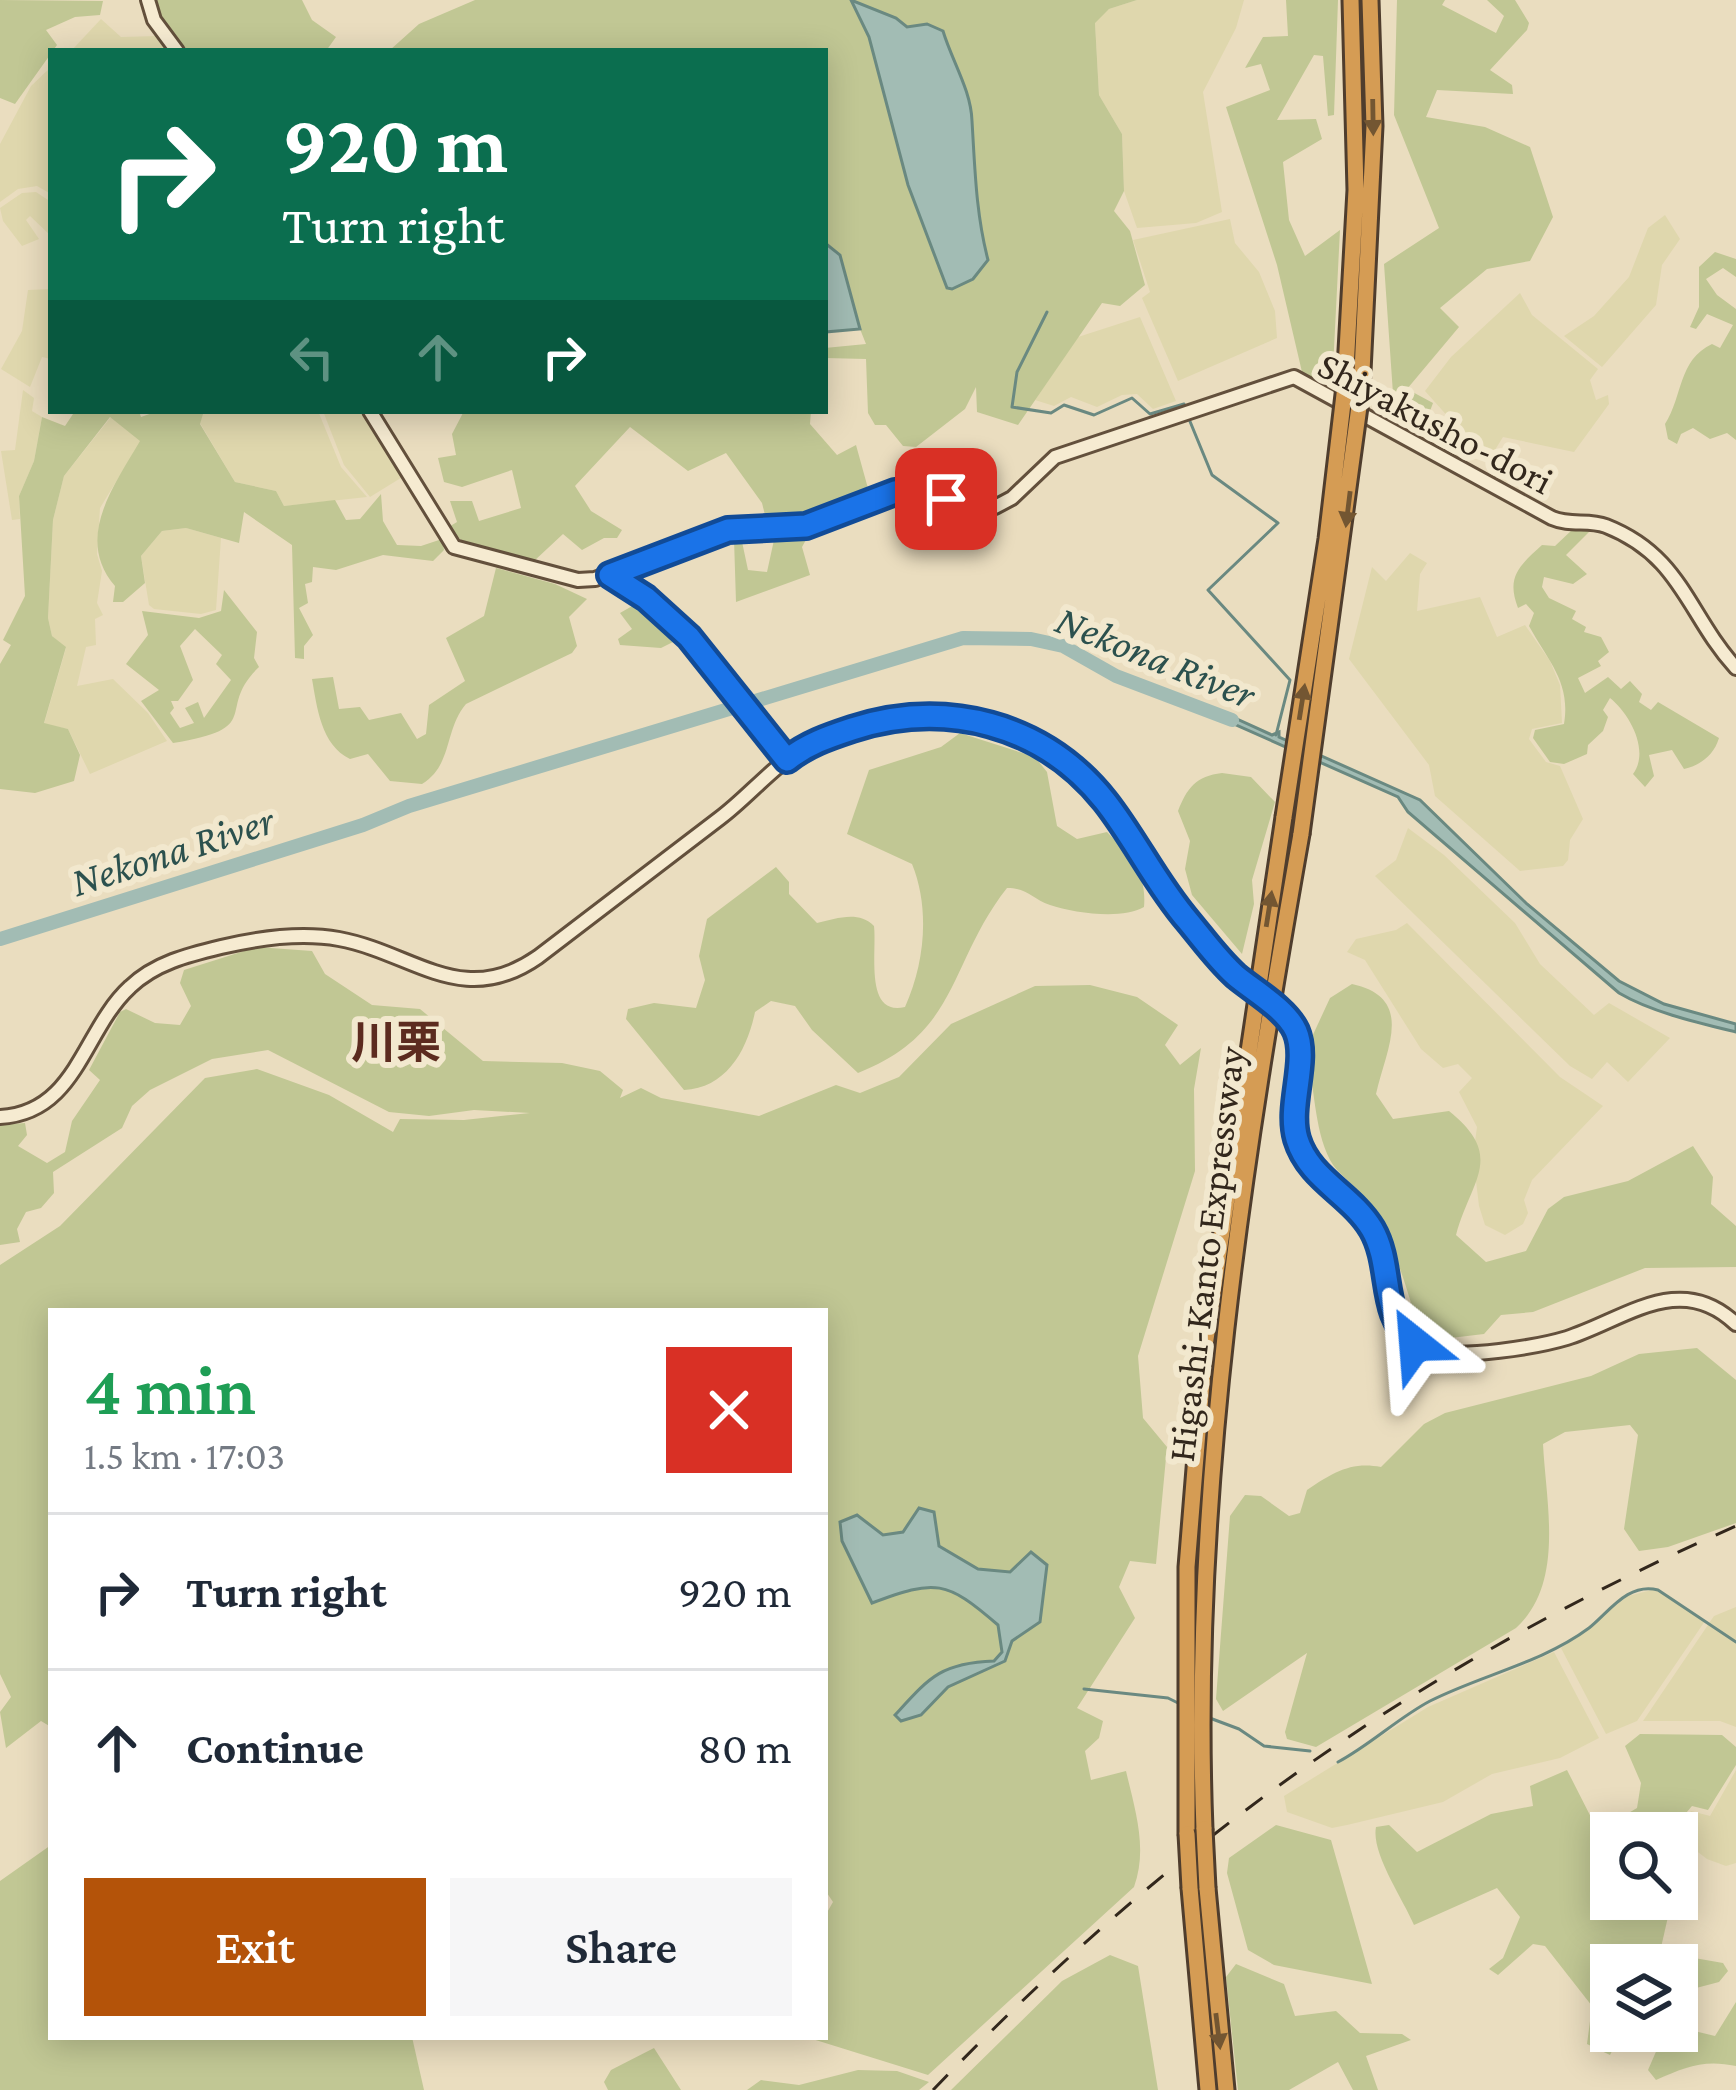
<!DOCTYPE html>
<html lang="en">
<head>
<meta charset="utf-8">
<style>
	:root { --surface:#fff; --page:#f6f6f7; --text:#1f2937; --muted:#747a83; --line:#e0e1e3; --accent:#b45309 }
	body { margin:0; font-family:"Crimson Pro","Noto Sans JP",serif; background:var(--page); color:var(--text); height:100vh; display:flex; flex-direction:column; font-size:45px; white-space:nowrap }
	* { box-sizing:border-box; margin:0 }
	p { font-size:39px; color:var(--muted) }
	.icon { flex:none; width:66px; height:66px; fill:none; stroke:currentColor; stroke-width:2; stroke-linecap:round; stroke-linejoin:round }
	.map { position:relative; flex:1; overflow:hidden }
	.details { position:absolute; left:48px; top:1308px; width:780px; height:732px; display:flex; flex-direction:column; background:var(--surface); border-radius:0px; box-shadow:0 6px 30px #0003 }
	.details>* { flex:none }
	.banner { position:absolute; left:48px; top:48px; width:780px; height:366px; border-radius:0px; box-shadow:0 6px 30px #0003; background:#0b6e4f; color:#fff; overflow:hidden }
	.buttons { position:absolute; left:1590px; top:1812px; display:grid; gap:24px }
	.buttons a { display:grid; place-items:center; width:108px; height:108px; border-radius:0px; background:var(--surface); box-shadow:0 6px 30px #0003; font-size:60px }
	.pin { position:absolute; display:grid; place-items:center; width:102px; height:102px; color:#fff; margin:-51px; border-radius:24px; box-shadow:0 6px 18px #0006 }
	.me { position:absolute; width:132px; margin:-66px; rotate:332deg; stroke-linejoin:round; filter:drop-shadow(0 0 9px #0008) }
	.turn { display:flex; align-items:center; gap:42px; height:252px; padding:0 36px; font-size:54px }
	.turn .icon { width:156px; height:156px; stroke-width:2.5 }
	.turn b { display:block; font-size:84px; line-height:102px }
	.lanes { display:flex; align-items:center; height:114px; padding:0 36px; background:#0003; justify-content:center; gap:60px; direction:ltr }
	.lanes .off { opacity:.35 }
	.round { display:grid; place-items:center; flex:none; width:126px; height:126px; border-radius:0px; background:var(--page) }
	.headline { display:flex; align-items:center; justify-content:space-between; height:204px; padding:0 36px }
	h1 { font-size:72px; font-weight:600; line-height:90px; color:#1e9e55 }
	.action { display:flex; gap:24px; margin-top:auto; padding:24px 36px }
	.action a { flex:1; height:138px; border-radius:0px; background:var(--accent); color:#fff; font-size:48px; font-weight:600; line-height:138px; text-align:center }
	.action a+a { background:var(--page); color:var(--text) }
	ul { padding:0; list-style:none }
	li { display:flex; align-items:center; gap:36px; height:156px; padding:0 36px; border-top:3px solid var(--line) }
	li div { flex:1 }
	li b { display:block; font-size:45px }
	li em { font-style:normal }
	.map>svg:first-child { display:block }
	.farmland { fill:#dfd7ad }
	.green { fill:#c1c794; fill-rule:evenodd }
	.water { fill:#a2bcb4; stroke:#6a8981; stroke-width:3 }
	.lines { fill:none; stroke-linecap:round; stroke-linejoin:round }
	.stream { stroke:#6a8981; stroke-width:3 }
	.river { stroke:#a2bcb4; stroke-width:14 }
	.secondary-casing { stroke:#63503c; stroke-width:18 }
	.highway-casing { stroke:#4f3d2d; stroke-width:21 }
	.secondary { stroke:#f6ebd1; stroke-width:12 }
	.highway { stroke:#d59c54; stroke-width:15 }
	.rail { stroke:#32271c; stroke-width:3; stroke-dasharray:21 21; stroke-linecap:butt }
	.secondary-bridge-casing { stroke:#63503c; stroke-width:18; stroke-linecap:butt }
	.highway-bridge-casing { stroke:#4f3d2d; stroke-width:21; stroke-linecap:butt }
	.secondary-bridge { stroke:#f6ebd1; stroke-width:12 }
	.highway-bridge { stroke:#d59c54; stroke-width:15 }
	.oneway { fill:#735632 }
	.route-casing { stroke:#114b97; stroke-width:30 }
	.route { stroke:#1a73e8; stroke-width:21 }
	.labels { text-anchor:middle; stroke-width:12; stroke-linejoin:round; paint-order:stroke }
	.street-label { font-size:39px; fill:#32271c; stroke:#f2e8ce }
	.water-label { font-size:42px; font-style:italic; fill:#2c514e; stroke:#f2e8ce }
	.quarter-label { font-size:45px; font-weight:bold; fill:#5c2b1f; stroke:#f2e8ce }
</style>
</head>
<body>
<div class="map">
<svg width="1736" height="2090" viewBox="0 0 1736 2090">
	<rect width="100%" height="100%" fill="#eaddbf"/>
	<path class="farmland" d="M1137,0H1244L1236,28L1203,92L1222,212L1196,223L1137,228L1124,191L1122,134L1099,95L1095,22L1109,9Z
		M101,19L121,37L159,36L173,51H71Z
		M51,67V194L37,186L18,189L0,202V144L31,86Z
		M36,192L51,202V236L30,216L26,220L39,239L22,246L3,221L0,208L22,193Z
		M1665,215L1680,239L1662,265L1656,305L1602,367L1564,336L1594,316L1629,277L1648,228Z
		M1230,219L1235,243L1259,272L1275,311L1277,338L1178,381L1142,298L1150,292L1133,240Z
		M51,289V359L42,357L30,387L1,369L22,331L28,290Z
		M1520,293L1532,315L1598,369L1590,380L1596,400L1608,395L1609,404L1574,452L1503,437L1490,458L1457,438L1459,429L1425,391L1451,357Z
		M1140,317L1176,401L1153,409L1137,394L1122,395L1097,407L1071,397L1054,406L1035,400L1078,337Z
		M23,390L34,398L32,411L42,417L34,461L19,496L20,519L12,520L1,451L15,450Z
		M204,411H318L341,467L367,497L284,506L276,491L235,482L200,423Z
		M323,411H364L404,476L370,497L344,465Z
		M111,417L141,441L100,508L97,554L102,571L97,603L103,615L95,619L96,645L86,647L77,686L113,679L148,713L167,741L90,774L68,729L44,724L66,648L52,636L48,618L53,520L64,476Z
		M186,528L221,538L216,610L201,614L154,609L149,605L141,556L162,531Z
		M1410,553L1427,563L1420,574L1417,611L1480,597L1497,637L1525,625L1550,661L1560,685L1562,723L1532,729L1529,739L1546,762L1560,766L1583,819L1570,840L1568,860L1563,866L1520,871L1435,796L1429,765L1349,659L1372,567L1386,581Z
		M1408,828L1444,855L1515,923L1540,964L1594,1015L1609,1003L1670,1038L1628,1082L1607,1062L1592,1079L1570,1066L1375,876L1396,860Z
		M1407,923L1560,1077L1603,1106L1532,1180L1524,1200L1528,1213L1523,1224L1505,1235L1485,1225L1479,1206L1473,1156L1477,1127L1459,1092L1472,1078L1458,1064L1443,1068L1421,1049L1365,960L1347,952L1356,939L1396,930Z
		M1656,1589L1705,1621L1637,1721L1606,1734L1561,1648L1628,1596Z
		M1736,1607V1727L1720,1721H1643L1714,1616Z
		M1554,1652L1599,1738L1560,1758L1492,1774L1443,1802L1347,1825L1332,1828L1287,1812L1284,1796L1428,1707Z
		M1736,1770V1863L1726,1866L1707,1859L1673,1833L1691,1811L1710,1816Z"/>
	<path class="green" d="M0,0L103,1L100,15L75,17L46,30L57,45L15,104L0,98Z
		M152,0H302L312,20L336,37L326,51H185L167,31Z
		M475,0H1137L1109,9L1095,23L1099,95L1122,134L1124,191L1114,211L1130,231L1145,285L1120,306L1102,303L1018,425L977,412L976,387L965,409L916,447L903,446L886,425H875L868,413L866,359L825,358V348L866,344L860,329L825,332V51L390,50L419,24Z
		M1286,0H1338L1334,115L1328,116L1323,56L1314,55L1277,120L1316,119L1322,139L1283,162L1289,220L1305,256L1340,230L1332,388L1302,372L1277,265L1226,107L1270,90L1261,64L1245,68L1263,37L1288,36Z
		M1397,0H1445L1442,5L1496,33L1504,16L1487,0H1515L1529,23L1527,30L1490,70L1512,85L1513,94L1437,90L1426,117L1485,127L1530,147L1553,217L1530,261L1487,269L1440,308L1459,327L1407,389L1433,403L1424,427L1394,408L1384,264L1439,228L1394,115Z
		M1715,252L1736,259V277L1723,268L1706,279L1717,295L1736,309V440L1727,433L1710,439L1693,428L1681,434L1677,444L1668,439L1665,424C1683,396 1678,360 1712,344L1720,348L1733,325L1707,314L1696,329L1690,327L1699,307V267Z
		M75,411H139L141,417L158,411H204L200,424L235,482L276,491L284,506L335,500L346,520L360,519L381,494L383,521L397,545L421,546L442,539L444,550L433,561L383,555L336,570L313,567L312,582L305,584L308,603L299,608L313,635L304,646V659L295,658L292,545L244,512L239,543L186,528L162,531L141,556L145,583L123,602H113L115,586C74,538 114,486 140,441L110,417L64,476L53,520L48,618L52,636L66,647L44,723L68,729L80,755L74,781L35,793L0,789V664L11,645L3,640L25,596L19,496L34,461L42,417L65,426Z
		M464,411H811L810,424L837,455L856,445L869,492L813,519H766L762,503L726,453L688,471L630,427L575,486L591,511L622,530L617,538H604L582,550L563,534L533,562L471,548L447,528L457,522L450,501H472L479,521L521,508L512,470L462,487L444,482L438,458L456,455L452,434Z
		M1573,529L1590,531L1566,555L1587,574L1573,584L1544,577L1542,587L1549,598L1576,611L1572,619L1586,627L1584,632L1601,637L1609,652L1598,661L1601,666L1578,678L1585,693L1608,677L1621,689L1630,681L1642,694L1639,702L1651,710L1658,702L1719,738C1714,755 1701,765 1684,769L1672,750L1649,755L1654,776L1645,787L1633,774C1650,751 1630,714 1610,698L1603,710L1608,717L1603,731L1588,745L1587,754L1564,764L1550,762L1533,738L1535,730L1564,724C1571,682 1548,661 1529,626L1534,613L1526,604L1518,608C1506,577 1519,566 1542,545L1555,546Z
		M766,530L807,538L802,547L810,575L736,602L734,539L741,537L748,570L767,572L774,540L747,537V533Z
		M496,568L555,584L587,599L569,617L577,646L572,653L466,704C444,730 453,765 422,784L390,781L368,754L350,759C321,745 317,707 312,679L333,677L339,709L360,707L369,720L401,713L417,739L426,734L429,705L465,681L446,638L484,616Z
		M224,590L257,632L254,658L259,667C214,710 267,728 173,743L141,701L159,690L126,664L148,635L142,611L199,618L221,611ZM195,629L222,655L216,664L231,680L204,718L198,702L185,708L194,723L180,728L170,713L174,708L171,701H178L193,680L180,646Z
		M641,601L681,638L661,648L620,645L618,639L632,629L620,613Z
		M960,733L1035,757L1047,772L1057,826L1077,839L1107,832C1130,856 1147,873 1144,907C1122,920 1074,913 1050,905C1032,899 1028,888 1007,888C948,963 960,1033 858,1073L812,1030L795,1006L771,1001L755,1012C747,1051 726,1088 684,1090L626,1019L628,1009L654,1003L696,1008L705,980L699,956L707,919L776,867L789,882V894L817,923C836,919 858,910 874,926C877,952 864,1017 905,1007C925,963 930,908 912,864L847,834L869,770L941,747Z
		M1222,773L1251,777L1275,802L1252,880L1254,904L1242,954L1192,895L1185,869L1190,841L1178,811C1187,788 1196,776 1222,773Z
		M257,947L312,951L325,974L372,1005L420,1009L483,1061L562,1063L600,1071L623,1090L620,1098L641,1088L661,1098L759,1116L836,1085L860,1093L899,1077L951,1024L1035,986L1090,985L1137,997L1178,1025L1165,1045L1180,1065L1201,1048L1194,1089L1195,1171L1138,1356L1143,1418L1167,1447L1156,1564L1130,1561L1119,1587L1135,1618L1077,1708L1103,1721L1099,1738L1085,1751L1091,1780L1126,1771C1135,1810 1148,1848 1134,1887L928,2075L806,2037H825V1916L833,1902L825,1890V1311H51V1727L41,1721L6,1748L0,1712L11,1697L0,1674V1265L60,1226L205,1078L257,1069L329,1095L393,1132L400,1119L464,1120L530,1113L474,1110L429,1116L389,1112L268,1050L212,1059L150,1090L132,1106L122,1128L53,1172L54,1193L41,1208L26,1212L17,1229L20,1242L0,1245V1125L25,1123L27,1135L18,1146L47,1163L65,1152L72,1121L100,1080L89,1070L120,1012L126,1009L155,1023L180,1025L191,1006L180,983L184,970Z
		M1352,984C1416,998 1386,1049 1376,1094L1393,1119L1449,1111C1506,1157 1471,1179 1456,1235L1486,1262L1526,1251L1548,1209L1564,1197L1628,1181L1693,1146L1713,1177L1711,1204L1736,1226V1267L1645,1268L1533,1312L1501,1315L1484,1334L1442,1339L1419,1329C1405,1284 1394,1240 1367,1201C1357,1186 1338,1175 1330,1160C1313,1126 1316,1087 1305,1052L1330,998Z
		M1697,1348L1736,1380V1523L1668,1547L1639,1551L1624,1529L1638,1435L1630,1425L1565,1432L1543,1444C1546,1504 1565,1583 1516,1628L1316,1747L1287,1739L1285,1732L1307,1653L1223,1711L1216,1699L1230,1516L1245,1495L1261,1496L1289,1516L1300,1513L1307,1490C1332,1473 1351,1461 1381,1467L1424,1424L1445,1413L1591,1376L1639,1354Z
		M1640,1734L1722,1735L1736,1747V1765L1708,1810L1692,1806L1669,1833H1611V1899H1672L1660,1952L1723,1963L1728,1971L1719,1982L1677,1993V1965H1611V2031H1622L1610,2055L1587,2044L1592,2006L1545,1946L1533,1944L1498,1975L1489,1969L1503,1958L1520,1917L1497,1888L1414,1925C1402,1897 1371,1853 1376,1827L1389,1825L1417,1852L1491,1814L1533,1806L1530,1786L1567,1770L1598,1831L1637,1808L1641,1783L1625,1746Z
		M1276,1825L1331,1840L1372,1984L1274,1965L1248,1950L1227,1873L1229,1858Z
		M51,1845V2037H412L424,2090H0V1881Z
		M1110,1955L1138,1966L1158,2090H951L1062,1981Z
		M1236,1964L1284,1984L1295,2016L1336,2011L1360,2033L1402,2034L1411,2040L1366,2056L1378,2090H1353L1338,2062L1289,2090H1238L1226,1977Z
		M1736,2002V2066C1704,2059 1685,2067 1656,2080L1648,2070L1665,2031L1676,2036L1682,2028L1715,2036Z
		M654,2048L681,2090H608L604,2082L611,2070Z
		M858,2070L897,2071L929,2082L919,2090H747L761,2080L799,2085Z"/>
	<path class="water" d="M851,0L896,18L907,27L927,24L943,31C952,61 971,90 972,121C975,170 976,214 988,260L973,279L952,289L947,288L908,185L869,37Z
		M825,243L840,255L860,329L825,332Z
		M1226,714L1272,735L1279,732V737L1420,800L1527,904L1619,981L1664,1004L1736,1024V1032C1699,1023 1651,1012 1619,993L1408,812L1398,797L1216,716Z
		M919,1508L934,1512L939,1546L978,1569L1010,1572L1031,1552L1047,1565L1040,1622L1012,1641L1005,1661L948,1687L921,1715L901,1721L895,1715C929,1678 940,1663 994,1661L1002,1652L998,1625C946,1580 936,1579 872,1603L842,1541L840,1522L857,1515L883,1535L903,1532Z"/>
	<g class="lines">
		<path class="stream" d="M1047,312L1017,372L1012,407L1051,413L1064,405L1094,415L1132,398L1150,414L1184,404L1186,410
			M1189,419L1212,475L1278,523L1208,590L1290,680L1276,735
			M1084,1689L1168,1698L1182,1705
			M1207,1717L1239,1729L1264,1746L1310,1751
			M1338,1762C1370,1745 1398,1718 1430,1701C1481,1675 1542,1663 1589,1628C1609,1612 1628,1582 1658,1590L1736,1642"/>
		<path class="river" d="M0,939L363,825L409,806L963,638L1031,639L1063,646L1116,676L1232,720"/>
		<g class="secondary-casing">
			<path id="secondary" d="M148,0L154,20L177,51
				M370,411L454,547L578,580L595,579L728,530L806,525L895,492L916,489L969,508L995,507L1012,498L1055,457L1294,377L1552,518C1570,526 1589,519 1606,526C1682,556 1687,614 1736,668
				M609,575L646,599L689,636L787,760
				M1291,1022C1310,1056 1286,1101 1297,1138C1310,1184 1363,1201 1380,1244C1395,1283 1379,1338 1432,1351C1462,1359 1537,1347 1567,1338C1624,1320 1680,1270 1736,1324
				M0,1117C77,1113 83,1030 130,987C155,963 188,955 221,947C259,938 300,932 339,939C414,953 462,1010 538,957C599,911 659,864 720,818C748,797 773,766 804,748C890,699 1002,704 1077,771C1143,829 1171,922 1240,979"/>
		</g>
		<g class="highway-casing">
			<path id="highway" d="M1345,386L1356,190L1351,0
				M1361,392L1374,126L1370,0
				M1204,1829C1191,1493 1243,1163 1301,834
				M1187,1834V1567L1205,1346L1284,817
				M1190,1888L1208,2090
				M1207,1888L1226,2090"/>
		</g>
		<use href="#secondary" class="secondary"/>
		<use href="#highway" class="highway"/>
		<path class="rail" d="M933,2090C1175,1839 1416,1667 1736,1526"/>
		<g class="secondary-bridge-casing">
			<path id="secondary-bridge" d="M1240,979L1291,1022"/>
		</g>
		<g class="highway-bridge-casing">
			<path id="highway-bridge" d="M1284,817L1327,539L1345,386
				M1301,834L1361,392
				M1204,1829L1207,1888
				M1187,1834L1190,1888"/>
		</g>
		<use href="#secondary-bridge" class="secondary-bridge"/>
		<use href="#highway-bridge" class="highway-bridge"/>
	</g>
	<defs><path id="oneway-solid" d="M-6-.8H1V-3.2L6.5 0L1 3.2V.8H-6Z" transform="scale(3)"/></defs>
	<g class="oneway">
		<use href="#oneway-solid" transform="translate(1373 117) rotate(89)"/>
		<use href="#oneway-solid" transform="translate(1348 509) rotate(97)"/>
		<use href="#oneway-solid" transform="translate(1302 702) rotate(-81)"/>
		<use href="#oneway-solid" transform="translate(1269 909) rotate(-81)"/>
		<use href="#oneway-solid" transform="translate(1218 2031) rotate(83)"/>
	</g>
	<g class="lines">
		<g class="route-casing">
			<path id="route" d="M946,499L916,489L895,492L806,526L728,530L610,575L646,598L689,637L787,760C807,744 828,737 852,729C945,699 1043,723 1105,801C1135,839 1156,884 1188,921C1203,939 1218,960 1236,976C1254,991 1286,1009 1296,1031C1309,1061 1287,1105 1297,1139C1309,1179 1351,1194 1372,1229C1394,1267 1378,1314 1415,1344"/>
		</g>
		<use href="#route" class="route"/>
	</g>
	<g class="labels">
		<g class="street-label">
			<text transform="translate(1436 422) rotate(28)" y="14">Shiyakusho-dori</text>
			<text transform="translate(1205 1254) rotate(-83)" y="14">Higashi-Kanto Expressway</text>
		</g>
		<g class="water-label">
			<text transform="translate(1156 656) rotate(22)" y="15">Nekona River</text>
			<text transform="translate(172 850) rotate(-18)" y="15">Nekona River</text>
		</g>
		<g class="quarter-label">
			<text x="396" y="1058">川栗</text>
		</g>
	</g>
</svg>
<div class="buttons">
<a><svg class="icon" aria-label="search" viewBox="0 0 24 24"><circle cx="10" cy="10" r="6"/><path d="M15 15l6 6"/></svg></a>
<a><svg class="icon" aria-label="layers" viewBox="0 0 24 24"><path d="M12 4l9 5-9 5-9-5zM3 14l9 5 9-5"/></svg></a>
</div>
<div class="pin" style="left:946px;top:499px;background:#d93025"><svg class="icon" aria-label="arrive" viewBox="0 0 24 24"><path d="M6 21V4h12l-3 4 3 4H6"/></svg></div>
<svg class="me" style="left:1415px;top:1344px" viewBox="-20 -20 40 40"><path d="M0-17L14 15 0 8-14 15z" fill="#1a73e8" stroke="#fff" stroke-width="4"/></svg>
<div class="banner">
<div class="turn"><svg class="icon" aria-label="right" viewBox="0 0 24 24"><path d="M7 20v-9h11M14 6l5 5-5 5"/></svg><div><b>920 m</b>Turn right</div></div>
<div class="lanes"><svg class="icon off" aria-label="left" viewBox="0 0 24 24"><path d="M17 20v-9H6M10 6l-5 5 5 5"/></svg><svg class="icon off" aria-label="ahead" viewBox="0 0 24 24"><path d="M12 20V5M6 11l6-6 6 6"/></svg><svg class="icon" aria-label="right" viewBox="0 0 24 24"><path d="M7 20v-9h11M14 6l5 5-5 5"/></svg></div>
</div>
<section class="details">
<div class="headline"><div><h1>4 min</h1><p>1.5 km · 17:03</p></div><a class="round" style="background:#d93025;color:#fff"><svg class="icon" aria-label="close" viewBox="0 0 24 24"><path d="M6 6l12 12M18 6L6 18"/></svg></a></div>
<ul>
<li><svg class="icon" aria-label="right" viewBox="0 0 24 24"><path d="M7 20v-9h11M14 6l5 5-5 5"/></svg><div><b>Turn right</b></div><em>920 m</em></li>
<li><svg class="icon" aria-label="ahead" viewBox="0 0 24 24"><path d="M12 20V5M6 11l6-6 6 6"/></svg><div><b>Continue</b></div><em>80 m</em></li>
</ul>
<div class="action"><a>Exit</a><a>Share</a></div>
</section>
</div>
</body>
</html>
